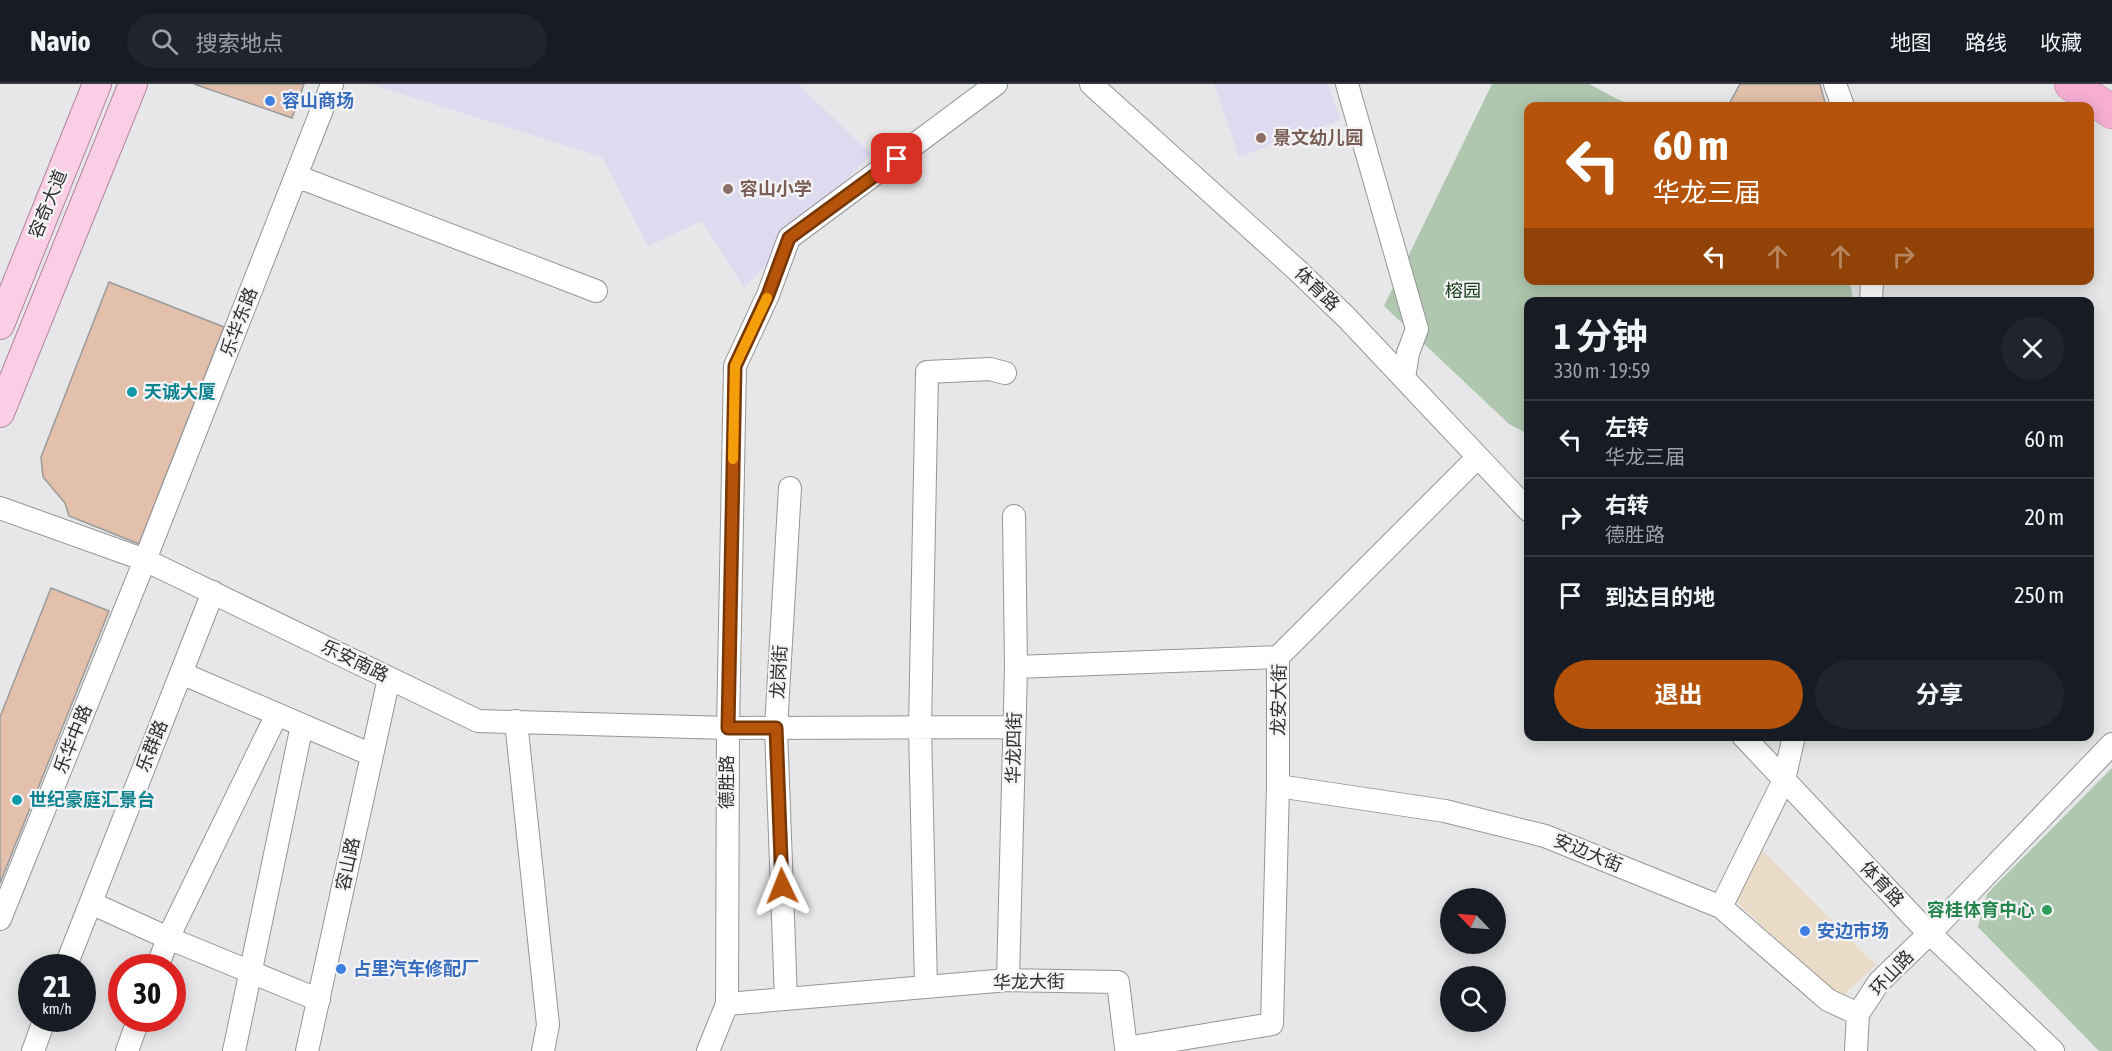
<!DOCTYPE html>
<html lang="zh">
<head>
<meta charset="utf-8">
<style>
	:root { --surface:#171b24; --page:#20242c; --text:#f1f3f6; --muted:#9ea1a6; --line:#363941; --accent:#b45309 }
	body { margin:0; font-family:"Asap Condensed","Noto Sans SC",sans-serif; background:var(--page); color:var(--text); height:100vh; display:flex; flex-direction:column; font-size:22px; white-space:nowrap }
	* { box-sizing:border-box; margin:0 }
	p { font-size:20px; color:var(--muted) }
	.icon { flex:none; width:33px; height:33px; fill:none; stroke:currentColor; stroke-width:2; stroke-linecap:round; stroke-linejoin:round }
	.map { position:relative; flex:1; overflow:hidden }
	.details { position:absolute; left:1524px; top:213px; width:570px; height:444px; display:flex; flex-direction:column; background:var(--surface); border-radius:12px; box-shadow:0 3px 15px #0003 }
	.details>* { flex:none }
	.guide { position:absolute; left:1524px; top:18px; width:570px; height:183px; border-radius:12px; box-shadow:0 3px 15px #0003; background:#b45309; color:#fff; overflow:hidden }
	.needle { width:39px; rotate:295deg }
	.fabs { position:absolute; left:1440px; top:804px; display:grid; gap:12px }
	.fabs a { display:grid; place-items:center; width:66px; height:66px; border-radius:50%; background:var(--surface); box-shadow:0 3px 15px #0003; font-size:30px }
	.speed { position:absolute; left:18px; top:870px; display:flex; gap:12px; font-size:30px; font-weight:700; text-align:center }
	.speed>* { display:grid; place-content:center; width:78px; height:78px; border-radius:50%; background:var(--surface); box-shadow:0 3px 15px #0003; line-height:1 }
	.speed small { font-size:15px; font-weight:400 }
	.speed .limit { border:9px solid #d22; background:#fff; color:#111 }
	.pin { position:absolute; display:grid; place-items:center; width:51px; height:51px; color:#fff; margin:-26px; border-radius:12px; box-shadow:0 3px 9px #0006 }
	.me { position:absolute; width:66px; margin:-33px; rotate:358deg; stroke-linejoin:round; filter:drop-shadow(0 0 4px #0008) }
	.turn { display:flex; align-items:center; gap:21px; height:126px; padding:0 30px; font-size:27px }
	.turn .icon { width:78px; height:78px; stroke-width:2.5 }
	.turn b { display:block; font-size:42px; line-height:51px }
	.lanes { display:flex; align-items:center; height:57px; padding:0 30px; background:#0003; justify-content:center; gap:30px; direction:ltr }
	.lanes .off { opacity:.35 }
	.round { display:grid; place-items:center; flex:none; width:63px; height:63px; border-radius:32px; background:var(--page) }
	.head { display:flex; align-items:center; justify-content:space-between; height:102px; padding:0 30px }
	h1 { font-size:36px; font-weight:700; line-height:45px }
	.primary-button { display:flex; gap:12px; margin-top:auto; padding:12px 30px }
	.primary-button a { flex:1; height:69px; border-radius:36px; background:var(--accent); color:#fff; font-size:24px; font-weight:700; line-height:69px; text-align:center }
	.primary-button a+a { background:var(--page); color:var(--text) }
	ul { padding:0; list-style:none }
	li { display:flex; align-items:center; gap:18px; height:78px; padding:0 30px; border-top:2px solid var(--line) }
	li div { flex:1 }
	li b { display:block; font-size:22px }
	li em { font-style:normal }
	header { display:flex; align-items:center; gap:36px; box-sizing:border-box; height:84px; padding:0 30px; background:var(--surface); border-bottom:2px solid var(--line) }
	header strong { font-size:28px }
	nav { display:flex; gap:33px; margin-inline-start:auto; font-size:21px }
	.search { width:420px; height:54px; background:var(--page); display:flex; align-items:center; gap:15px; box-sizing:border-box; padding:0 21px; border-radius:33px; color:var(--muted); font-size:22px }
	.map>svg:first-child { display:block }
	.commercial { fill:#eadbc8 }
	.education { fill:#dedaf0 }
	.green { fill:#afc7ae }
	.building { fill:#e2c0ab; stroke:#9b9a99; stroke-width:1.5 }
	.lines { fill:none; stroke-linecap:round; stroke-linejoin:round }
	.minor-casing { stroke:#949596; stroke-width:24 }
	.major-casing { stroke:#b0829a; stroke-width:30 }
	.highway-casing { stroke:#b0829a; stroke-width:34 }
	.minor { stroke:#fff; stroke-width:22 }
	.major { stroke:#facfe5; stroke-width:28 }
	.highway { stroke:#f6afd3; stroke-width:33 }
	.route-casing { stroke:#753606; stroke-width:15 }
	.route { stroke:#b45309; stroke-width:10 }
	.slow { stroke:#f59e0b; stroke-width:10 }
	.shop-dot { fill:#3f7fe0; stroke:#f4f4f6; stroke-width:2 }
	.education-dot { fill:#8d6e63; stroke:#f4f4f6; stroke-width:2 }
	.culture-dot { fill:#0f9aa8; stroke:#f4f4f6; stroke-width:2 }
	.leisure-dot { fill:#2e9e5b; stroke:#f4f4f6; stroke-width:2 }
	.labels { text-anchor:middle; stroke-width:4.5; stroke-linejoin:round; paint-order:stroke }
	.shop-label { font-size:18px; font-weight:bold; fill:#366cbe; stroke:#f4f4f6; text-anchor:start }
	.education-label { font-size:18px; font-weight:bold; fill:#785e54; stroke:#f4f4f6; text-anchor:start }
	.street-label { font-size:18px; fill:#2f2f30; stroke:#f4f4f6 }
	.park-label { font-size:18px; fill:#133b15; stroke:#f4f4f6 }
	.culture-label { font-size:18px; font-weight:bold; fill:#0d838f; stroke:#f4f4f6; text-anchor:start }
	.leisure-label { font-size:18px; font-weight:bold; fill:#27864d; stroke:#f4f4f6; text-anchor:end }
</style>
</head>
<body>
<header>
<strong>Navio</strong>
<div class="search"><svg class="icon" aria-label="search" viewBox="0 0 24 24"><circle cx="10" cy="10" r="6"/><path d="M15 15l6 6"/></svg>搜索地点</div>
<nav><a>地图</a><a>路线</a><a>收藏</a></nav>
</header>
<div class="map">
<svg width="2112" height="967" viewBox="0 0 2112 967">
	<rect width="100%" height="100%" fill="#e7e7e9"/>
	<path class="commercial" d="M1758,762L1876,881L1838,916L1732,813Z"/>
	<path class="education" d="M370,0H798L871,70L744,204L702,137L648,162L602,73Z
		M1214,0H1328L1340,36L1239,73Z"/>
	<path class="green" d="M1492,0H1589L1619,16L1639,22H1528V196L1850,197L1853,217L1528,218V350L1509,340L1384,222Z
		M2112,684V967H2099L1978,843L1987,810Z"/>
	<path class="building" d="M194,0H304L292,34Z
		M1740,0H1820L1826,22H1728Z
		M109,198L224,243L139,460L69,432L65,419L43,393L41,373Z
		M51,504L109,527L0,799V633Z"/>
	<g class="lines">
		<g class="minor-casing">
			<path id="minor" d="M1091,0L1297,186L1346,233L1528,426
				M1347,0L1417,245L1408,269L1404,294
				M1835,0L1843,22
				M296,92L596,207
				M1871,218L1872,196
				M0,424L145,476L478,637L728,644L1014,643
				M1016,583L1278,573
				M181,589L372,671
				M516,637L548,941L543,967
				M1743,652L1919,839L2053,967
				M1278,702L1445,727L1545,752L1721,823L1828,916L1858,930
				M91,819L168,854L319,916
				M1721,823L1784,696L1794,652
				M0,835L145,476L332,0
				M65,884L213,508
				M157,884L168,854L277,630
				M1008,896L1016,583L1014,432
				M926,903L920,644L927,288L990,285L1005,289
				M786,915L776,644L790,404
				M727,920L1008,896L1118,898L1126,964L1272,940L1278,702V573L1478,373
				M33,967L45,934
				M127,967L139,934
				M234,967L302,641
				M307,967L389,594
				M708,967L727,920L728,644L735,282L768,211L789,154L996,0
				M1856,967L1858,930L1879,898L1930,849L2112,660"/>
		</g>
		<g class="major-casing">
			<path id="major" d="M0,241L97,0
				M0,329L133,0"/>
		</g>
		<g class="highway-casing">
			<path id="highway" d="M2071,0L2112,28"/>
		</g>
		<use href="#minor" class="minor"/>
		<use href="#major" class="major"/>
		<use href="#highway" class="highway"/>
	</g>
	<g class="lines">
		<g class="route-casing">
			<path id="route" d="M782,802L776,644H728L735,282L768,211L789,154L897,75"/>
		</g>
		<use href="#route" class="route"/>
		<path class="slow" d="M733,375L735,282L767,214"/>
	</g>
	<g class="shop-dot">
		<circle cx="270" cy="17" r="6"/>
		<circle cx="1805" cy="847" r="6"/>
		<circle cx="341" cy="885" r="6"/>
	</g>
	<g class="education-dot">
		<circle cx="1261" cy="54" r="6"/>
		<circle cx="728" cy="105" r="6"/>
	</g>
	<g class="culture-dot">
		<circle cx="132" cy="308" r="6"/>
		<circle cx="17" cy="716" r="6"/>
	</g>
	<circle class="leisure-dot" cx="2047" cy="826" r="6"/>
	<g class="labels">
		<g class="shop-label">
			<text x="282" y="23">容山商场</text>
			<text x="1817" y="853">安边市场</text>
			<text x="353" y="891">占里汽车修配厂</text>
		</g>
		<g class="education-label">
			<text x="1273" y="60">景文幼儿园</text>
			<text x="740" y="111">容山小学</text>
		</g>
		<g class="street-label">
			<text transform="translate(48 120) rotate(-68)" y="6">容奇大道</text>
			<text transform="translate(1317 205) rotate(44)" y="6">体育路</text>
			<text transform="translate(239 238) rotate(-69)" y="6">乐华东路</text>
			<text transform="translate(355 577) rotate(26)" y="6">乐安南路</text>
			<text transform="translate(779 588) rotate(-87)" y="6">龙岗街</text>
			<text transform="translate(1279 616) rotate(-89)" y="6">龙安大街</text>
			<text transform="translate(73 655) rotate(-68)" y="6">乐华中路</text>
			<text transform="translate(152 662) rotate(-68)" y="6">乐群路</text>
			<text transform="translate(1014 664) rotate(-89)" y="6">华龙四街</text>
			<text transform="translate(727 698) rotate(-90)" y="6">德胜路</text>
			<text transform="translate(1588 769) rotate(22)" y="6">安边大街</text>
			<text transform="translate(348 780) rotate(-78)" y="6">容山路</text>
			<text transform="translate(1882 800) rotate(47)" y="6">体育路</text>
			<text transform="translate(1892 889) rotate(-47)" y="6">环山路</text>
			<text transform="translate(1029 898) rotate(-1)" y="6">华龙大街</text>
		</g>
		<g class="park-label">
			<text x="1463" y="213">榕园</text>
		</g>
		<g class="culture-label">
			<text x="144" y="314">天诚大厦</text>
			<text x="29" y="722">世纪豪庭汇景台</text>
		</g>
		<g class="leisure-label">
			<text x="2035" y="832">容桂体育中心</text>
		</g>
	</g>
</svg>
<div class="fabs">
<a><svg class="needle" viewBox="-14 -14 28 28"><path d="M0-13l5 13h-10z" fill="#e53935"/><path d="M0 13l5-13h-10z" fill="#9ea1a6"/></svg></a>
<a><svg class="icon" aria-label="search" viewBox="0 0 24 24"><circle cx="10" cy="10" r="6"/><path d="M15 15l6 6"/></svg></a>
</div>
<div class="speed"><div>21<small>km/h</small></div><div class="limit">30</div></div>
<div class="pin" style="left:897px;top:75px;background:#d93025"><svg class="icon" aria-label="arrive" viewBox="0 0 24 24"><path d="M6 21V4h12l-3 4 3 4H6"/></svg></div>
<svg class="me" style="left:782px;top:802px" viewBox="-20 -20 40 40"><path d="M0-17L14 15 0 8-14 15z" fill="#b45309" stroke="#fff" stroke-width="4"/></svg>
<div class="guide">
<div class="turn"><svg class="icon" aria-label="left" viewBox="0 0 24 24"><path d="M17 20v-9H6M10 6l-5 5 5 5"/></svg><div><b>60 m</b>华龙三届</div></div>
<div class="lanes"><svg class="icon" aria-label="left" viewBox="0 0 24 24"><path d="M17 20v-9H6M10 6l-5 5 5 5"/></svg><svg class="icon off" aria-label="ahead" viewBox="0 0 24 24"><path d="M12 20V5M6 11l6-6 6 6"/></svg><svg class="icon off" aria-label="ahead" viewBox="0 0 24 24"><path d="M12 20V5M6 11l6-6 6 6"/></svg><svg class="icon off" aria-label="right" viewBox="0 0 24 24"><path d="M7 20v-9h11M14 6l5 5-5 5"/></svg></div>
</div>
<section class="details">
<div class="head"><div><h1>1 分钟</h1><p>330 m · 19:59</p></div><a class="round"><svg class="icon" aria-label="close" viewBox="0 0 24 24"><path d="M6 6l12 12M18 6L6 18"/></svg></a></div>
<ul>
<li><svg class="icon" aria-label="left" viewBox="0 0 24 24"><path d="M17 20v-9H6M10 6l-5 5 5 5"/></svg><div><b>左转</b><p>华龙三届</p></div><em>60 m</em></li>
<li><svg class="icon" aria-label="right" viewBox="0 0 24 24"><path d="M7 20v-9h11M14 6l5 5-5 5"/></svg><div><b>右转</b><p>德胜路</p></div><em>20 m</em></li>
<li><svg class="icon" aria-label="arrive" viewBox="0 0 24 24"><path d="M6 21V4h12l-3 4 3 4H6"/></svg><div><b>到达目的地</b></div><em>250 m</em></li>
</ul>
<div class="primary-button"><a>退出</a><a>分享</a></div>
</section>
</div>
</body>
</html>
